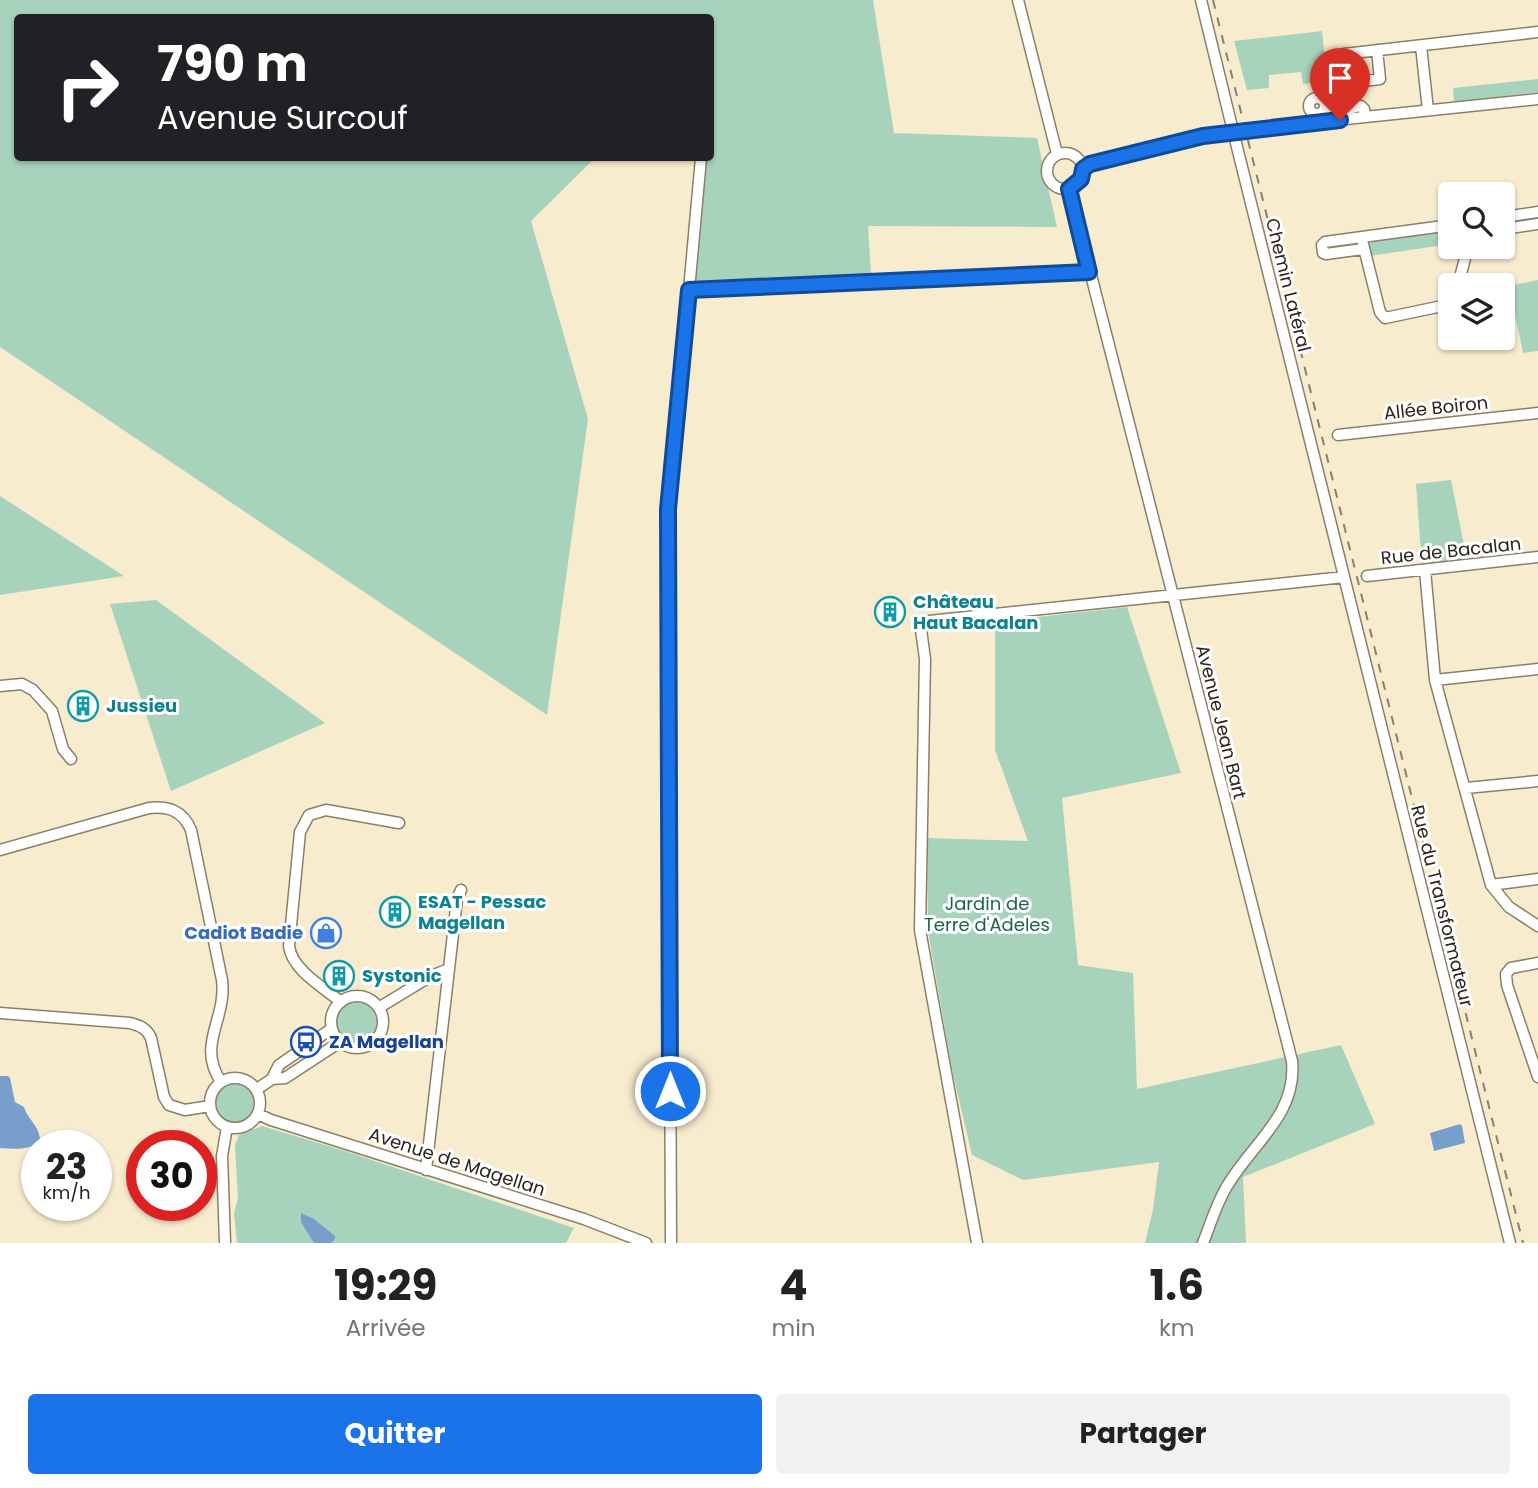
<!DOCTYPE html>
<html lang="fr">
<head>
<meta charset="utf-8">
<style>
	:root { --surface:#fff; --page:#f2f2f2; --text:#222; --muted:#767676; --accent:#1a73e8 }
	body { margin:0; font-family:Poppins,sans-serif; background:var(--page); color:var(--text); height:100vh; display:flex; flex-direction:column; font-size:26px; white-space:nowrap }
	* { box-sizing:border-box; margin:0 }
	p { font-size:23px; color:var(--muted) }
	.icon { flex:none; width:38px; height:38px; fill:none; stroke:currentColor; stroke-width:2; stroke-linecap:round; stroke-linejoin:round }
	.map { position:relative; height:1243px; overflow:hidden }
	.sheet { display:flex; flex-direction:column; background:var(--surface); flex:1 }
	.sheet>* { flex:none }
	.hud { position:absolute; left:14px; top:14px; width:700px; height:147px; border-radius:7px; box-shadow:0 2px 5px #0004; background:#202124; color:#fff; overflow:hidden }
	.tools { position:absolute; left:1438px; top:182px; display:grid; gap:14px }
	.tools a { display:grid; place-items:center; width:77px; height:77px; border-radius:7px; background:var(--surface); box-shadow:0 2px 5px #0004; font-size:35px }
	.speed { position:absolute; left:21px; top:1130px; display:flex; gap:14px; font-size:35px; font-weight:700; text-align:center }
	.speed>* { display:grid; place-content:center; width:91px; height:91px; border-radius:50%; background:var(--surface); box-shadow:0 2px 5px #0004; line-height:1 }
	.speed small { font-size:18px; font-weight:400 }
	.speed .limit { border:10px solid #d22; background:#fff; color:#111 }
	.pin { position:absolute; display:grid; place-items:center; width:60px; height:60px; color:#fff; margin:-72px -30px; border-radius:50% 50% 50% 0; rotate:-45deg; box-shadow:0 0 7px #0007 }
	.pin .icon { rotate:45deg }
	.me { position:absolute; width:77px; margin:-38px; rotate:0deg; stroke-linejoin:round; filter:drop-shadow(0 0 5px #0008) }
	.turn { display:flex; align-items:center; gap:24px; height:147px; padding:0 28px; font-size:32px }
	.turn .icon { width:91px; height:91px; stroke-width:2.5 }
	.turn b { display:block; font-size:49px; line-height:60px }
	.eta { display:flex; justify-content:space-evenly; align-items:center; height:119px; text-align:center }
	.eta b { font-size:42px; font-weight:700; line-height:49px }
	.button { display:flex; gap:14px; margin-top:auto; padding:14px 28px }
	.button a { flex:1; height:80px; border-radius:7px; background:var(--accent); color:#fff; font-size:28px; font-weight:700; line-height:80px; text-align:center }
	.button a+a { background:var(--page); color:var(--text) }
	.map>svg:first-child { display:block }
	.green { fill:#a7d3bd }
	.water { fill:#789fcc }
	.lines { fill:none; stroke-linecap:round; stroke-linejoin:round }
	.minor-casing { stroke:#8a8066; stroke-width:13 }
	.minor { stroke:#fff; stroke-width:10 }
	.rail { stroke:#88806d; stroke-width:2; stroke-dasharray:9 9; stroke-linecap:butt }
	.minor-bridge-casing { stroke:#8a8066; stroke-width:13; stroke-linecap:butt }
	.minor-bridge { stroke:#fff; stroke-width:10 }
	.route-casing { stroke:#114b97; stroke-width:18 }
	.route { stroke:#1a73e8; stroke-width:12 }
	.labels { text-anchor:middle; stroke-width:6; stroke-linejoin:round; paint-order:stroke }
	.street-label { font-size:18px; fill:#282419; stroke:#fff }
	.culture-label { font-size:18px; font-weight:bold; fill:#0d838f; stroke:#fff; text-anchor:start }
	.park-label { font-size:18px; fill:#196649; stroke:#fff }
	.shop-label { font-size:18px; font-weight:bold; fill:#366cbe; stroke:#fff; text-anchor:end }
	.transit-label { font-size:18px; font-weight:bold; fill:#164399; stroke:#fff; text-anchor:start }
</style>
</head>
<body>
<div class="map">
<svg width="1538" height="1243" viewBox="0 0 1538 1243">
	<rect width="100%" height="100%" fill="#f8eccf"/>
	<path class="green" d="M0,0H873L894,133L1037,138L1057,227L868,226L872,291L689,290L701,158H710V18H18V158H595L531,221L588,419L547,715L0,347Z
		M1322,31L1327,81L1303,84L1301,72L1269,75V88L1247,90L1234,41Z
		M1538,79V92L1454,102L1453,88Z
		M1451,228V244L1369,256L1368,246L1373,240Z
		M1538,280V351L1523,353L1509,286Z
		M1451,480L1467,560L1422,566L1416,484Z
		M0,496L124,576L0,595Z
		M156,600L325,723L171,791L110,604Z
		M1127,607L1181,773L1062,798L1078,965L1133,973L1137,1089L1341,1045L1375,1124L1243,1177L1246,1243H1145L1153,1209L1159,1162L1023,1180L972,1155L952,1070L928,931L927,838L1028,841L995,750V622Z
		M336 1022a22 22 0 1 1 44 0a22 22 0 1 1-44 0Z
		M215 1102a20 20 0 1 1 40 0a20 20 0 1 1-40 0Z
		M262,1126L345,1151L574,1228L566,1243H237L234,1213L238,1198L235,1145L239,1135Z"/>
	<path class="water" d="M0,1076H8L10,1078L15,1102L24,1107C28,1120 40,1126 40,1141C28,1151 15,1149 0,1148Z
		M1460,1124L1462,1126L1465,1143L1434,1151L1430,1133Z
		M301,1213L314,1219L335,1236V1239L331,1243H314L301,1222Z"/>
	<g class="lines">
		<g class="minor-casing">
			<path id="minor" d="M1018,0L1057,154
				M1201,0L1232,127
				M1421,46L1428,110
				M1377,50L1380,79L1348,83L1344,54L1538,32
				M1309 106a8 8 0 1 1 16 0a8 8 0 1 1-16 0Z
				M1325,109C1337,117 1349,107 1361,106L1364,109L1365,117
				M1234,135L1510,1243
				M1047 171a18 18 0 1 1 36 0a18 18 0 1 1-36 0Z
				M1083,168L1090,165L1203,136L1240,130L1538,99
				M1069,189L1292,1061C1297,1114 1254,1142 1229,1183C1217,1201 1211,1223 1203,1243
				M1503,217L1538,212
				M1503,229L1538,224
				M1363,244L1380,312L1385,318L1447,305L1451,302
				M1363,249L1326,254L1323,253L1322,245L1325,242L1451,225
				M1458,285L1468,247
				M689,290L701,158
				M1338,435L1538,413
				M1425,570L1435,680L1491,885L1509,907L1538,926
				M1367,576L1538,557
				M1435,680L1538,669
				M0,686L22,684L33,690L52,711L63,749L71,759
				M1466,788L1538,781
				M0,850L149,808C169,806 183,811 191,830L222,980C227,1020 196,1044 221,1082
				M1491,885L1538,879
				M1538,963L1511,968L1506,974L1507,985L1538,1077
				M331 1022a26 26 0 1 1 52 0a26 26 0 1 1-52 0Z
				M341,1002C323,987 292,970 289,946L300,832L309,815L326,810L399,823
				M380,1007L431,976L449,969
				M0,1013L130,1023C140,1026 147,1028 151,1038L164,1097L169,1105L185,1110L210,1106
				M210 1103a25 25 0 1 1 50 0a25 25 0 1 1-50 0Z
				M272,1079L285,1078L340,1042
				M257,1089L272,1079L279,1065L331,1029
				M258,1114L271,1120L584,1219L646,1243
				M426,1170L457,899L461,890
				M225,1243L222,1156L227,1127
				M671,1243L668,509L689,290L1089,272
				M977,1243L920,930L925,659L920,622L1344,577"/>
		</g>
		<use href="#minor" class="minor"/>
		<path class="rail" d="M1213,0L1523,1243"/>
		<g class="minor-bridge-casing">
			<path id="minor-bridge" d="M1232,127L1234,135"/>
		</g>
		<use href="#minor-bridge" class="minor-bridge"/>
	</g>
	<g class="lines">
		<g class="route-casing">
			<path id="route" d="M670,1091L668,509L689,290L1089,272L1069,189L1081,179L1083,169L1090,164L1203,136L1340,120"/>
		</g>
		<use href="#route" class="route"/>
	</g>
	<defs>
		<g id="building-ring" transform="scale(1.575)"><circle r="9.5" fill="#fff" stroke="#0f9aa8" stroke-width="1.5"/><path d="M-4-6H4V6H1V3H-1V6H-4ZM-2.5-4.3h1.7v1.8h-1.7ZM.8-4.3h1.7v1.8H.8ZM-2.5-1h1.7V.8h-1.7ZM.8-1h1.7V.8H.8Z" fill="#0f9aa8"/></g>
		<g id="shop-ring" transform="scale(1.575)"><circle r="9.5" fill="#fff" stroke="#3f7fe0" stroke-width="1.5"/><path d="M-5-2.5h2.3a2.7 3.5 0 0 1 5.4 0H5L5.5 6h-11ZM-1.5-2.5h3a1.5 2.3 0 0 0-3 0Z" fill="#3f7fe0"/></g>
		<g id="bus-ring" transform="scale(1.575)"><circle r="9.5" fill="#fff" stroke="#1a4fb4" stroke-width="1.5"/><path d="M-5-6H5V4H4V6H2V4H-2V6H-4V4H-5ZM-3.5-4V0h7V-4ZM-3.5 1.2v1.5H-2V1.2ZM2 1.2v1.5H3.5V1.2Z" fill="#1a4fb4"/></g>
	</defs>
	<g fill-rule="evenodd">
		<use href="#building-ring" x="890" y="612"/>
		<use href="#building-ring" x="83" y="706"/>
		<use href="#building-ring" x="395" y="912"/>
		<use href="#shop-ring" x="326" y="933"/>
		<use href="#building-ring" x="339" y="976"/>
		<use href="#bus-ring" x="306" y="1042"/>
	</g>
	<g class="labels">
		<g class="street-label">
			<text transform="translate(1288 285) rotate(76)" y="6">Chemin Latéral</text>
			<text transform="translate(1436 408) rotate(-6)" y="6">Allée Boiron</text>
			<text transform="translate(1451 551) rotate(-6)" y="6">Rue de Bacalan</text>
			<text transform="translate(1221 722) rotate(76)" y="6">Avenue Jean Bart</text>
			<text transform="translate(1442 906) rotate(76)" y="6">Rue du Transformateur</text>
			<text transform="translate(457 1162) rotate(18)" y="6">Avenue de Magellan</text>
		</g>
		<g class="culture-label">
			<text x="913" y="608">Château<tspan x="913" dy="21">Haut Bacalan</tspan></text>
			<text x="106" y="712">Jussieu</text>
			<text x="418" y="908">ESAT - Pessac<tspan x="418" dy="21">Magellan</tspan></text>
			<text x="362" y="982">Systonic</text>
		</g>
		<g class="park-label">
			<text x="987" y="910">Jardin de<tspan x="987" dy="21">Terre d'Adeles</tspan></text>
		</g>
		<g class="shop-label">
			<text x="303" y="939">Cadiot Badie</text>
		</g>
		<g class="transit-label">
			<text x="329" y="1048">ZA Magellan</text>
		</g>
	</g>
</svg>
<div class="tools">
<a><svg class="icon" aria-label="search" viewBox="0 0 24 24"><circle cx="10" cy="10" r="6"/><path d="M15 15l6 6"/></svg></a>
<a><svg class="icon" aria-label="layers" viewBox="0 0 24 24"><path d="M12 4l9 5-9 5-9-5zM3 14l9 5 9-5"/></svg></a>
</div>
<div class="speed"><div>23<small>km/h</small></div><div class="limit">30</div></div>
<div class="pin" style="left:1340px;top:120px;background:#d93025"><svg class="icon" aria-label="arrive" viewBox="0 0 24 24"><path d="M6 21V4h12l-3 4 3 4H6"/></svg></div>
<svg class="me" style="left:670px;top:1091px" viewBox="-20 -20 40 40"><circle r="17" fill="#1a73e8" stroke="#fff" stroke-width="3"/><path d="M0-11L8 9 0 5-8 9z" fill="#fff"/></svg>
<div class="hud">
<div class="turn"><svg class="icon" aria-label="right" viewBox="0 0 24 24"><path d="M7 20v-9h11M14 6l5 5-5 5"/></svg><div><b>790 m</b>Avenue Surcouf</div></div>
</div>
</div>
<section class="sheet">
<div class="eta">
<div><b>19:29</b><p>Arrivée</p></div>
<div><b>4</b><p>min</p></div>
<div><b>1.6</b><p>km</p></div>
</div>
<div class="button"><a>Quitter</a><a>Partager</a></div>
</section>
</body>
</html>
